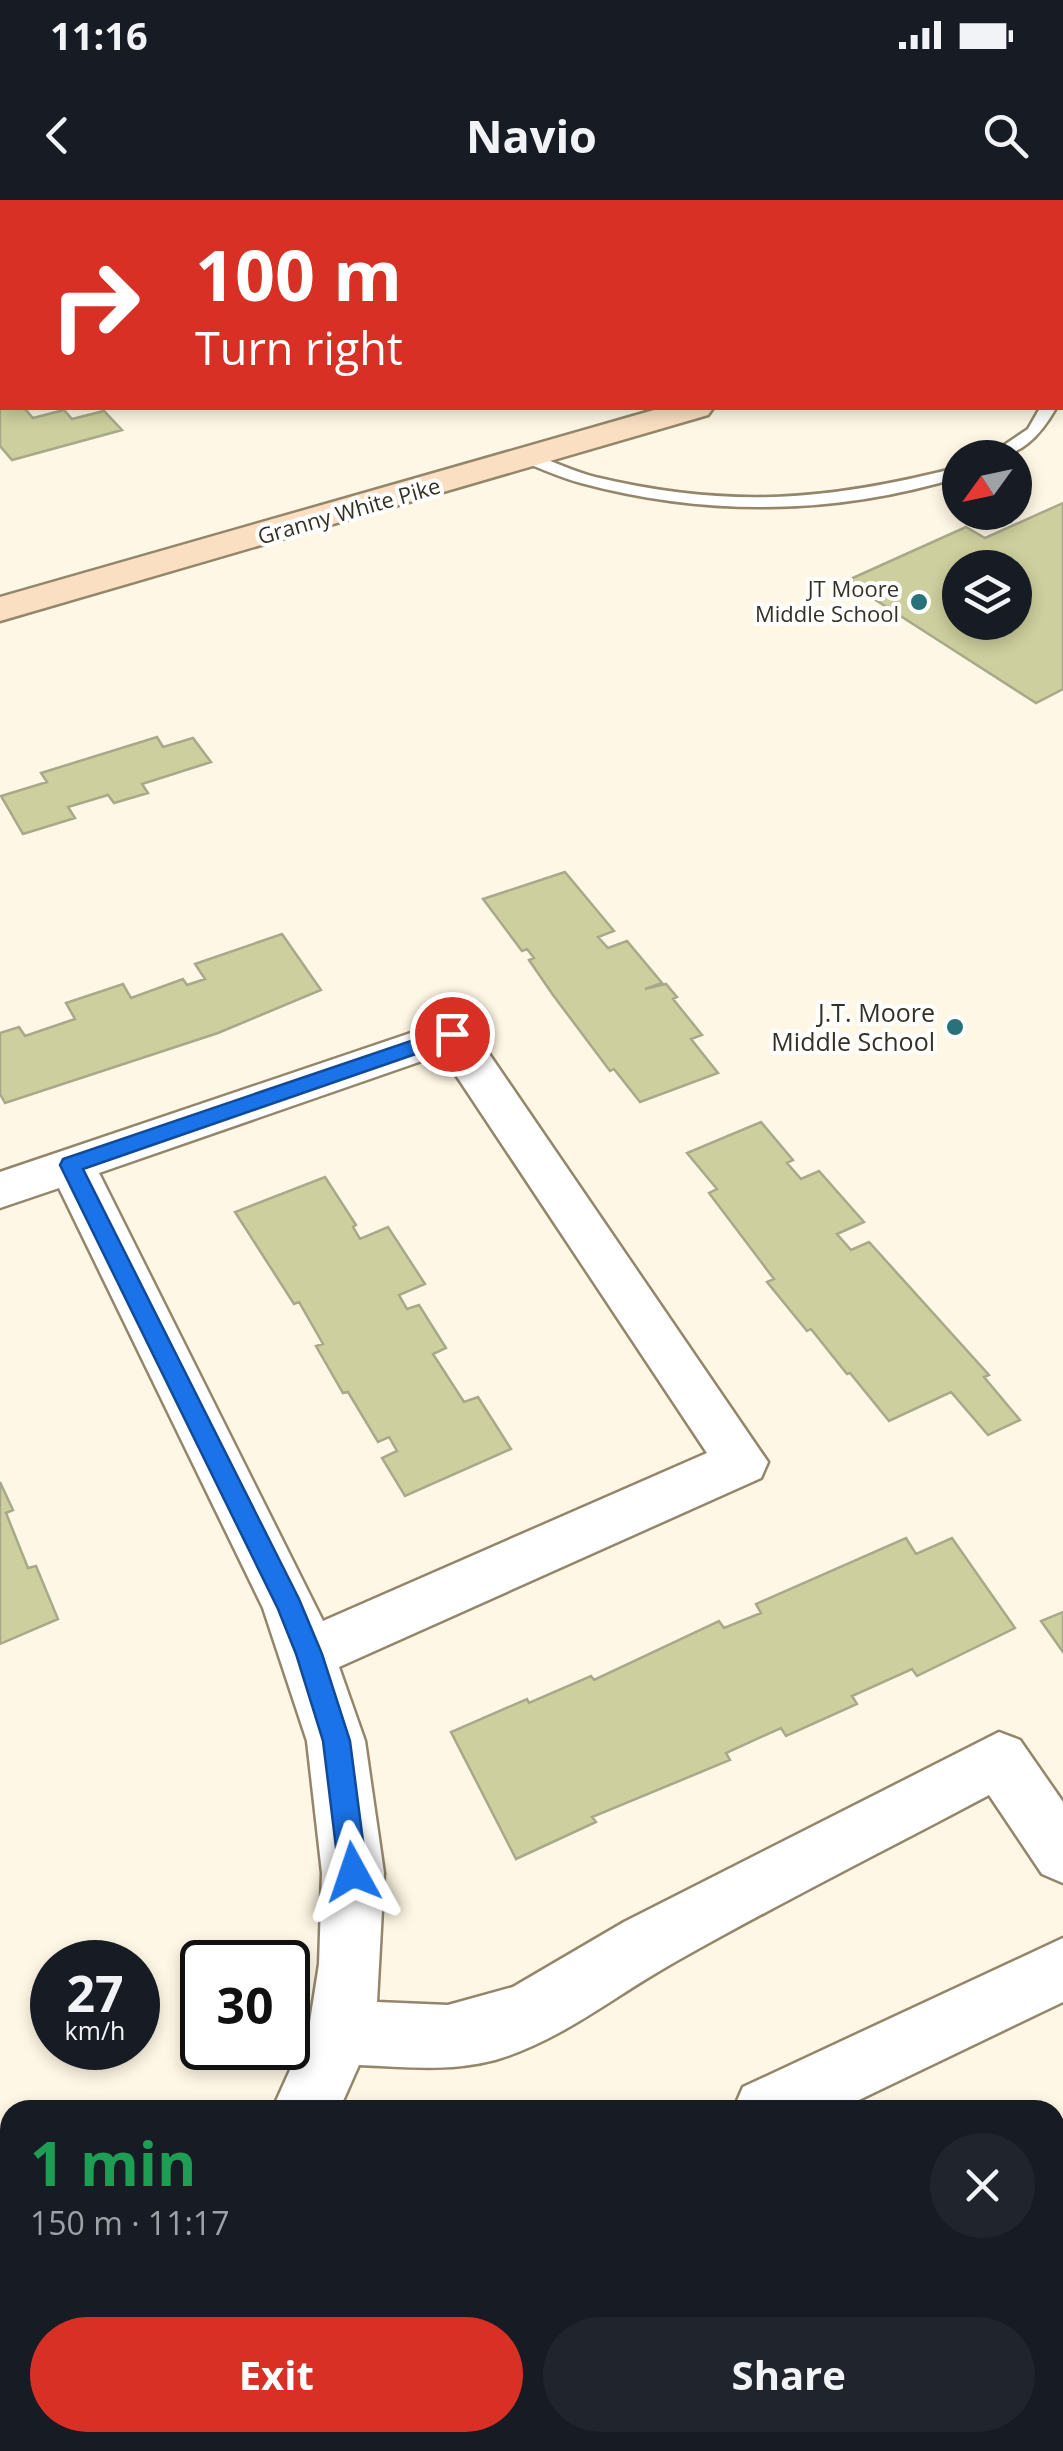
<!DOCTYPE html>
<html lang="en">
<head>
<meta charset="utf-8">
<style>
	:root { --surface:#171b24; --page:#20242c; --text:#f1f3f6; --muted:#9ea1a6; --accent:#d93025 }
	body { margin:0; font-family:"Open Sans",sans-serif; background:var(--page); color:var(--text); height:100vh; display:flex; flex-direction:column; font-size:38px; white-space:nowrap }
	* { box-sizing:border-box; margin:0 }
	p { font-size:32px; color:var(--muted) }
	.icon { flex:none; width:55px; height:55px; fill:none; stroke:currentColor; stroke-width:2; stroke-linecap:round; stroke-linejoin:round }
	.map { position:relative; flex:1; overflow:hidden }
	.details { position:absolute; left:0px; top:1900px; width:1065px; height:352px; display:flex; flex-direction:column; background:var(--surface); border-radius:30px 30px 0 0; box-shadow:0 5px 15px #0003 }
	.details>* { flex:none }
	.top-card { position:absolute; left:0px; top:0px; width:1065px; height:210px; box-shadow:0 5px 15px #0003; background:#d93025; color:#fff; overflow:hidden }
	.needle { width:65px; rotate:237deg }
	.tools { position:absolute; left:942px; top:240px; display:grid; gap:20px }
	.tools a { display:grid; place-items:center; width:90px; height:90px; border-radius:50%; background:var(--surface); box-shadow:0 5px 15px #0003; font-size:50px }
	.speed { position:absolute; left:30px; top:1740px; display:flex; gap:20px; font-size:50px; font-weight:700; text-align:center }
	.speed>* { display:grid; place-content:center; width:130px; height:130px; border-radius:50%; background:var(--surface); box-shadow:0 5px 15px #0003; line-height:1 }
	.speed small { font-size:25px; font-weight:400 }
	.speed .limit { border:5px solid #111; border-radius:15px; background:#fff; color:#111 }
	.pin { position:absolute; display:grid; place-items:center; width:85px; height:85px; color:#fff; margin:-42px; border:5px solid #fff; border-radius:50%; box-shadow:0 2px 10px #0007 }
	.me { position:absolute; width:110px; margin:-55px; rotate:355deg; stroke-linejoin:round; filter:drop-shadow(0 0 8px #0008) }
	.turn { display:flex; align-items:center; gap:35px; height:210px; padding:0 30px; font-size:45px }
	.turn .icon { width:130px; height:130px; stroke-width:2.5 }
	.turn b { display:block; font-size:70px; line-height:85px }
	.round { display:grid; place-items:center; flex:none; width:105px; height:105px; border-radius:52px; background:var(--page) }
	.head { display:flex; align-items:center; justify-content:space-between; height:170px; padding:0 30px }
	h1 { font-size:60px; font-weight:700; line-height:75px; color:#1e9e55 }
	.action { display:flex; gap:20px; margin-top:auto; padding:20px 30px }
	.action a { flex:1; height:115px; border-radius:60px; background:var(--accent); color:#fff; font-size:40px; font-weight:700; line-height:115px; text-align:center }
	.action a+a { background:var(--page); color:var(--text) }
	.status { display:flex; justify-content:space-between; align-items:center; height:70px; padding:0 50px; background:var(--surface); direction:ltr }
	.status svg { height:28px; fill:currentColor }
	header { display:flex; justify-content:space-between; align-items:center; height:130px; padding:0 30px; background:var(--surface); font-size:45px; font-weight:700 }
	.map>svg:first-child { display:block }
	.building { fill:#cdcf9e; stroke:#a7a98a; stroke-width:2.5; fill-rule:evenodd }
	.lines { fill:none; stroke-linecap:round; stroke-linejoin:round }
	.service-casing { stroke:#93866b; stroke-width:5 }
	.minor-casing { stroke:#93866b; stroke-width:5 }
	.secondary-casing { stroke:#93866b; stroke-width:5 }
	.service { fill:#fff; fill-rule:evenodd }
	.minor { fill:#fff; fill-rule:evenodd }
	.secondary { fill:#fadfc3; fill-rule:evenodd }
	.route { fill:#1a73e8; stroke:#114b97; stroke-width:2.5 }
	.poi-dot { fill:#29727a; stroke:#fff; stroke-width:4 }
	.labels { text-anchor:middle; stroke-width:8; stroke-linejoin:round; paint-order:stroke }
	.far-street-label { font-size:22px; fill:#363125; stroke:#fff }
	.far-poi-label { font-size:22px; fill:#363125; stroke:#fff; text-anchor:end }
	.poi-label { font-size:25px; fill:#363125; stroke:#fff; text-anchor:end }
</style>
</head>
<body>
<div class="status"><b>11:16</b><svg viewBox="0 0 49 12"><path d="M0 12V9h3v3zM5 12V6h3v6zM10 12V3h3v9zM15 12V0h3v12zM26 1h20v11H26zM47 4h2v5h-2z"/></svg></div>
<header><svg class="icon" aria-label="back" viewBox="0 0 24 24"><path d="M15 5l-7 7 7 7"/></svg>Navio<svg class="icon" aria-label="search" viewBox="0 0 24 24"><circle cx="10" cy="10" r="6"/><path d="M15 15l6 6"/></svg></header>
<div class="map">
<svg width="1063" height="2251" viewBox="0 0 1063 2251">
	<rect width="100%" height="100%" fill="#fff7e5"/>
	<path class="building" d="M0,204L24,208L33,218L64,210L72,219L104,211L122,230L12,260L0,246Z
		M1063,303V489L1036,503L846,381L966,327L985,338ZM960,368H1015V422H960Z
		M157,537L163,547L193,538L211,562L142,584L148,593L114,603L108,595L68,607L75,618L23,634L1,596L47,582L41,573Z
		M565,672L614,731L598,737L608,748L627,741L662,783L645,789L666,784L677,797L673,799L702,835L691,839L718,873L640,902L614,869L610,871L553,795L529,760L534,758L527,749L522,751L483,699Z
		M282,734L321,790L218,833L5,903L0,894V833L19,827L25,836L75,819L66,803L123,784L131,798L183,779L187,785L205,779L195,764Z
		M761,922L793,960L787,963L801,979L819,971L864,1022L837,1034L851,1050L869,1042L989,1175L984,1177L1020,1220L988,1235L951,1192L889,1221L850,1173L847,1174L811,1129L807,1131L767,1082L774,1079L709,993L717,989L687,953Z
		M325,977L356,1025L353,1027L360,1039L388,1027L425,1084L399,1095L407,1109L419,1105L446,1148L433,1154L464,1202L478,1197L511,1249L405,1296L382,1258L397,1251L389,1237L378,1242L348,1192L343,1193L316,1146L323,1144L299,1102L294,1104L235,1012Z
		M0,1282L13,1310L6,1313L28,1368L36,1366L58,1419L0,1444Z
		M906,1338L916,1354L952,1338L1015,1428L917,1476L912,1469L852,1496L857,1504L786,1536L781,1528L726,1553L730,1560L592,1617L596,1622L516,1659L451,1532L527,1499L529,1503L591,1476L594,1480L719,1421L724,1428L761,1413L756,1404Z
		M1063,1412V1452L1041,1421Z
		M1063,1930V2109L1055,2095V1949L1063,1945L1056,1934Z
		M502,2242H905L906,2244L894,2251H506Z"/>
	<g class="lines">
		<g class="service-casing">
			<path id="service" d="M1040,208H1056C1040,236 1020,258 985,258L1028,229Z
				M529,254C551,260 572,271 595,277C729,309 828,301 960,267V277C836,315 707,317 581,283C561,278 543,269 523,262V256Z"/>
		</g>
		<g class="minor-casing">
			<path id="minor" d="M236,0H278L280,2H238Z
				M954,0H987L989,2H956Z
				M1062,29H1063V45H1062Z
				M452,819L468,823L768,1262L761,1278L339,1467L365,1541L384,1673L377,1802L448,1805L513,1787L624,1722L999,1532L1020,1540L1063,1602V1683L1042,1674L989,1595C882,1652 773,1706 668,1766C612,1798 558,1842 495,1860C449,1872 405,1867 359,1865L339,1910H272L309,1828L319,1764L322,1673L307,1541L263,1408L59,988L0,1008V972ZM442,854L707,1253L323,1421L99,973Z
				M1063,1738V1802L838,1910H733L743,1887Z
				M10,2182V2242H36L22,2251H0V2186Z
				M146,2242H218L221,2251H149Z
				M269,2242H341L344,2251H272Z"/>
		</g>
		<g class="secondary-casing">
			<path id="secondary" d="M1062,76H1063V96H1062Z
				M661,208H713L708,215L0,421V397Z"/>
		</g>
		<use href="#service" class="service"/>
		<use href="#minor" class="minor"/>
		<use href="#secondary" class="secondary"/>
	</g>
	<path class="route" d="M452,827L459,829V839L83,969L299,1399L322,1454L350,1541L367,1672L363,1682L353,1686L343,1682L339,1672L323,1541L296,1454L278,1409L60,965L63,959Z"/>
	<g class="poi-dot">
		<circle cx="919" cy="402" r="10"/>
		<circle cx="955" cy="827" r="10"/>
	</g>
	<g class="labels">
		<g class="far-street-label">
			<text transform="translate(349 311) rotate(-16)" y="8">Granny White Pike</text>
		</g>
		<g class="far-poi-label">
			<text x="899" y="397">JT Moore<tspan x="899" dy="25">Middle School</tspan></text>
		</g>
		<g class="poi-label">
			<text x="935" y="822">J.T. Moore<tspan x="935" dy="29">Middle School</tspan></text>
		</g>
	</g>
</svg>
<div class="tools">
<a><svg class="needle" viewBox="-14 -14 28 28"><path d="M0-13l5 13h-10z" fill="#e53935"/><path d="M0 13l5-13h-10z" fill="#9ea1a6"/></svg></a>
<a><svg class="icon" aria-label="layers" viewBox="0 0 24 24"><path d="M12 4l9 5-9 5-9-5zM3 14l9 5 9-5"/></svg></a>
</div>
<div class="speed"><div>27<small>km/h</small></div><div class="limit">30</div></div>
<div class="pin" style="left:452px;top:834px;background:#d93025"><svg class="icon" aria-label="arrive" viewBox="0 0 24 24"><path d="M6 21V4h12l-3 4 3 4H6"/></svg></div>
<svg class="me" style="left:353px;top:1672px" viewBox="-20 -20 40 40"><path d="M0-17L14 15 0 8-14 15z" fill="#1a73e8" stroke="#fff" stroke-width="4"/></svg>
<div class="top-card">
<div class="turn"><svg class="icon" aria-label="right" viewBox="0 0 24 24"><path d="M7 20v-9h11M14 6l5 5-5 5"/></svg><div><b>100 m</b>Turn right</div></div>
</div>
<section class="details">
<div class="head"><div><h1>1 min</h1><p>150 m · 11:17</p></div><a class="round"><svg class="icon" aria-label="close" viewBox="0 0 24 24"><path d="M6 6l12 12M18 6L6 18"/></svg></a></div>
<div class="action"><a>Exit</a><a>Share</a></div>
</section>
</div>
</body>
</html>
